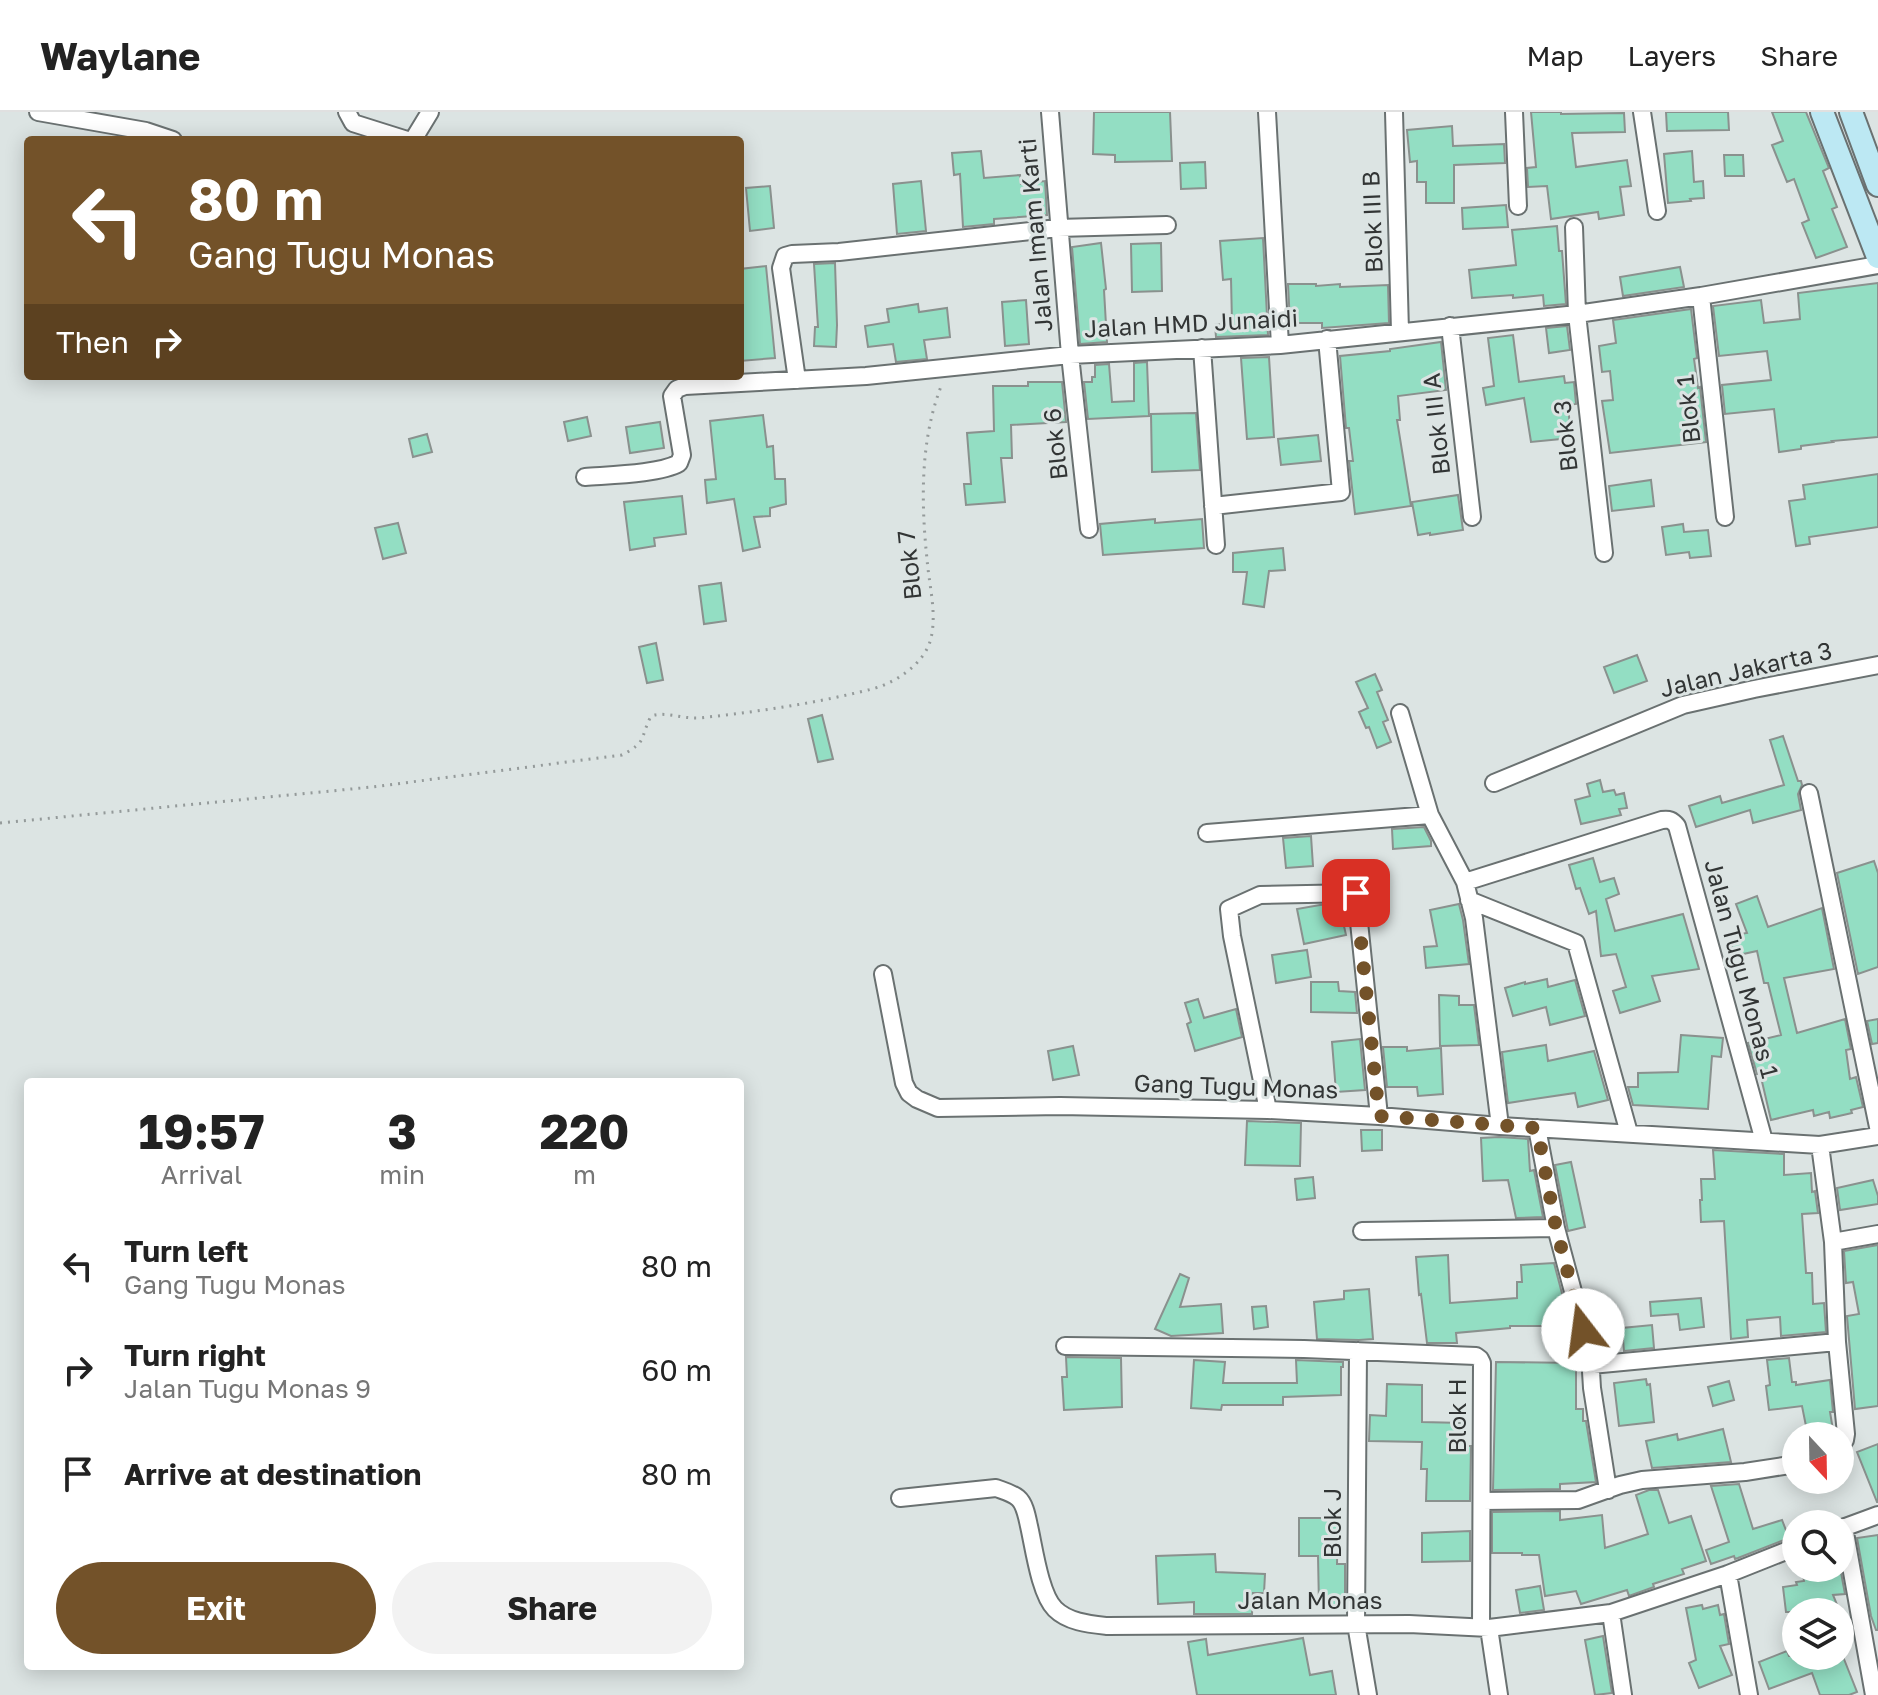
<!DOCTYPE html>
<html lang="en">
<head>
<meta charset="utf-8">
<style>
	:root { --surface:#fff; --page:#f2f2f2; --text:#222; --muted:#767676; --line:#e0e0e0; --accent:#735229 }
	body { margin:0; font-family:"Golos Text",sans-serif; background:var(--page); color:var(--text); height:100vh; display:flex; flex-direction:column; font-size:30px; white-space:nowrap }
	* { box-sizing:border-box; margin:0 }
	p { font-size:26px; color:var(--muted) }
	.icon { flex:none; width:44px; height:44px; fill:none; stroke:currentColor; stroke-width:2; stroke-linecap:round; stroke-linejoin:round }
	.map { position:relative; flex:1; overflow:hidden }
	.details { position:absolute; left:24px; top:966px; width:720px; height:592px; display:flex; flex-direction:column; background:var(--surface); border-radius:8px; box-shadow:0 4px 20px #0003 }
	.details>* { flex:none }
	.hud { position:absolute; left:24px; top:24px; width:720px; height:244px; border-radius:8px; box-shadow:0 4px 20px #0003; background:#735229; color:#fff; overflow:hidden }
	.needle { width:52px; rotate:158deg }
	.tools { position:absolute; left:1782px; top:1310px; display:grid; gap:16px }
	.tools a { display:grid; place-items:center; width:72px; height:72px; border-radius:50%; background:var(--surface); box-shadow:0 4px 20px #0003; font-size:40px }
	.pin { position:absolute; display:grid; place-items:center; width:68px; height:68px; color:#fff; margin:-34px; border-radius:16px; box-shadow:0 4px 12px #0006 }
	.me { position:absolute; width:88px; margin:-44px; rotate:345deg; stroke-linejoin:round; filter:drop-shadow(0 0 6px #0008) }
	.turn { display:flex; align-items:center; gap:28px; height:168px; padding:0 32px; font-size:36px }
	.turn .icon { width:104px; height:104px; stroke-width:2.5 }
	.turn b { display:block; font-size:56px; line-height:68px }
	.then { display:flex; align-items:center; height:76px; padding:0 32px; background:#0003; gap:16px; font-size:30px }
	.eta { display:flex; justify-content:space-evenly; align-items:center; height:136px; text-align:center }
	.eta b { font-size:48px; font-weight:700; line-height:56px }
	.button { display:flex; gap:16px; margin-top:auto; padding:16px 32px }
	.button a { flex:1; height:92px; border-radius:48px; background:var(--accent); color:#fff; font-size:32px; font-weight:700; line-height:92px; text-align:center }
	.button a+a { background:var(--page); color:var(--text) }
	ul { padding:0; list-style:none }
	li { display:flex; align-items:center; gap:24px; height:104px; padding:0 32px }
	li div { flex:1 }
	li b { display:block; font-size:30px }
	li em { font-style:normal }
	header { display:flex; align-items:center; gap:48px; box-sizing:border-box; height:112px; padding:0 40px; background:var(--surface); border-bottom:2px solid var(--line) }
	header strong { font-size:38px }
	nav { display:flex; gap:44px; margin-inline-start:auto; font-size:28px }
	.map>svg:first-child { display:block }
	.building { fill:#93dec3; stroke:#8a918e; stroke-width:2 }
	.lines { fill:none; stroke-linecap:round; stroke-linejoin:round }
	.street-casing { stroke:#6a7171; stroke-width:20 }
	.secondary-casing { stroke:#6a7171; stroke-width:26 }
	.path { stroke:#949a9a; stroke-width:3; stroke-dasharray:2 6; stroke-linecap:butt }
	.street { stroke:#fff; stroke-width:16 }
	.secondary { stroke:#bce8f3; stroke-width:22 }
	.route { stroke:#735229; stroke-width:14; stroke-dasharray:0 25.2 }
	.labels { text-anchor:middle; stroke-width:6; stroke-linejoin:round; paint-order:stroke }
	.street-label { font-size:24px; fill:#323535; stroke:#dce4e3 }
</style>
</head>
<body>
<header>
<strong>Waylane</strong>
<nav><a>Map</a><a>Layers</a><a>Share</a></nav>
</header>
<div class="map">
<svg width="1878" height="1583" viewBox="0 0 1878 1583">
	<rect width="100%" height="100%" fill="#dce4e3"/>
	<path class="building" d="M1094,0H1170L1172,49L1115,50V43L1093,42Z
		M1531,0H1561V2L1624,1L1625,20L1572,21L1576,55L1627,48L1631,74L1620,75L1624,103L1599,107L1598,100L1551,107L1547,74L1528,75L1527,56L1536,55Z
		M1666,0H1728L1729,18L1667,19Z
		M1772,0H1806L1829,56L1823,59L1837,95L1832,97L1847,135L1816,146L1802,111L1809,108L1794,67L1787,70L1772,33L1783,29Z
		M1452,14L1453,34L1504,32L1505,51L1454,53V91H1426V70H1417V49L1410,50L1407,18Z
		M981,39L984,66L1020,63L1021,72L1045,69L1047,103L994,107V112L963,115L960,62L954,63L952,41Z
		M1692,39L1694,70L1703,69L1704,86L1690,87L1691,89L1668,91L1664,42Z
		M1724,43H1743L1744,64H1725Z
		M1205,50L1206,76L1181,77L1180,51Z
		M921,69L926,119L897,122L893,72Z
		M770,74L774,116L750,119L746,76Z
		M1506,93L1508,115L1463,117L1462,96Z
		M1557,114L1559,139H1562L1566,192L1544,194L1543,183L1513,186V183L1472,186L1469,158L1516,153L1512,118Z
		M1263,126L1268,223L1216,225L1215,213L1232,211L1231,167L1223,168L1220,129Z
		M1101,131L1106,177L1104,178L1107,230L1080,232L1072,135Z
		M1161,131L1162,179L1132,180L1131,132Z
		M835,151L837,213L836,235L814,234L815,215H818L814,152Z
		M766,154L775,246L740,249V157Z
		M1680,155L1684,175L1623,184L1620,165Z
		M1878,171V325L1832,329L1833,330L1801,334V337L1779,340L1774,297L1725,302L1722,273L1771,268L1767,239L1719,244L1713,194L1761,188L1764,211L1800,207L1798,181Z
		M1288,172H1316V174L1340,172V175L1388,173L1389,211L1322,216V211H1290Z
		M1026,188L1029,232L1005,234L1002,190Z
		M918,192L919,200L947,196L950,225L924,228L927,247L896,250L893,232L868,235L865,214L889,210L887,197Z
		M1691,197L1697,246L1694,247L1698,276L1700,275L1706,330L1610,341L1602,289L1613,288L1610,259L1602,260L1599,234L1616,231L1613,208Z
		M1567,214L1570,238L1549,241L1546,216Z
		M1513,223L1519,270L1564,264L1565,271L1574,270L1576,292L1568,293L1571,326L1531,330L1524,286L1486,293L1483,276L1494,274L1488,226Z
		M1441,230L1446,278L1398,284L1400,308H1397L1411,394L1355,402L1349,349H1353L1349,316H1346L1340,244L1390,239V237Z
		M1269,245L1274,325L1247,327L1241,246Z
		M1147,250L1149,304L1088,307L1084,270H1092V265H1095V253L1109,252L1112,290L1134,289V251Z
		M1028,270H1062L1066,310L1011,313L1012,346H1001L1005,390L966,393L964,372H971L967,321L994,319L993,274H1028Z
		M1196,301L1200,358L1152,360L1151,302Z
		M763,303L767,335L773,334L775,367H785L786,392L770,396V404L754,405L760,435L743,439L734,387L707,391L705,368L716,367L710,309Z
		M587,305L591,324L568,329L564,310Z
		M660,310L664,336L630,341L626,315Z
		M427,322L432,340L413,345L409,327Z
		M1318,323L1321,349L1281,353L1278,327Z
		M1878,362V415L1809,425L1810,432L1796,434L1789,389L1805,387L1803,373Z
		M1651,368L1654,394L1612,399L1609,374Z
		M1458,383L1463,418L1430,423V421L1418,423L1412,390Z
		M682,384L686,422L654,426L655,434L630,438L624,390Z
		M1155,407V411L1202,407L1204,436L1103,443L1100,412Z
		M398,411L406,441L383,447L375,416Z
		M1683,412L1684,420L1708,418L1711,444L1690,446L1689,440L1666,443L1662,415Z
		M1283,436L1285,458L1269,459L1264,495L1243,492L1247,460H1233V441Z
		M721,471L726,509L704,512L699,474Z
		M656,531L663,568L647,571L639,535Z
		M1637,543L1647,569L1614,581L1604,555Z
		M1375,562L1382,578L1377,580L1388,608L1383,610L1391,630L1377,636L1369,615L1366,616L1359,600L1368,596L1356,570Z
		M822,603L833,647L818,650L808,607Z
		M1783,624L1798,669H1801L1802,673L1798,682L1801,698L1753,711L1750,698L1696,715L1689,694L1720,684L1722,691L1784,673L1770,628Z
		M1600,668L1603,680L1614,678L1616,683L1624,681L1627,696L1619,697L1621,703L1581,712L1575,688L1590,684L1587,672Z
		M1424,715L1431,729V734L1393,737L1392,717Z
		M1311,724L1313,754L1286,756L1283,726Z
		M1593,746L1600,770L1614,766L1619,782L1606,787L1615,819L1683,802L1699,857L1652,864L1660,889L1620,901L1613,879L1626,875L1616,842L1601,844L1596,799L1589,802L1580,776L1576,777L1569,753Z
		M1874,749L1878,761V855L1858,862L1837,761Z
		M1757,784L1768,815L1822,796L1834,857L1784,866L1797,921L1845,907L1851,937L1846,938L1850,967L1856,965L1863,995L1851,998L1852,1001L1830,1006L1829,1000L1814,1004L1813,998L1771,1008L1760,961L1757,962L1748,931L1781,923L1768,871H1764L1757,839L1734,844L1731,830L1741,828L1740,822L1747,821L1736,792Z
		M1339,792L1346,823L1304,832L1297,797L1320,793Z
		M1459,792L1463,808L1469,852L1426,856L1424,835L1437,834L1430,798Z
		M1307,838L1311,865L1276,871L1272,843Z
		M1547,867L1548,875L1575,868L1585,904L1550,913L1546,895L1513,904L1505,876L1525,870V872Z
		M1311,870H1338L1339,879L1355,880L1357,901L1311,900Z
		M1439,883L1459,884V893H1474L1479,933L1440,934Z
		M1198,887L1204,906L1236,897L1242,925L1195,939L1187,912L1191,910L1185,891Z
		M1878,907V931L1872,932L1867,909Z
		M1681,923L1723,926L1721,945L1712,944L1708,997L1633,993L1628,975H1638V961L1678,960Z
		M1360,927L1365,978L1336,980L1332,930Z
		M1546,933L1548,949L1594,939L1608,988L1578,995L1575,981L1508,991L1502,940Z
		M1073,934L1079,963L1053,968L1048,939Z
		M1383,935H1407V939L1441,936L1443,982L1418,984L1417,975H1387Z
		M1247,1009L1301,1011L1300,1054L1245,1053Z
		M1361,1018H1382V1038L1362,1039Z
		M1499,1025L1528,1027L1530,1059L1534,1058L1543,1105L1516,1106L1508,1068L1483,1069L1481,1026Z
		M1713,1038L1784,1042V1063L1811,1061L1812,1080L1815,1079L1818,1101L1802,1102L1806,1161H1812L1813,1192L1824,1191L1826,1220L1781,1224L1780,1205L1747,1208L1748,1225L1731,1227L1724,1109L1701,1110L1700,1088H1702L1701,1067H1715Z
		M1571,1050L1585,1115L1568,1119L1555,1053Z
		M1313,1065L1315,1086L1297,1088L1295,1067Z
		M1873,1068L1878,1084V1092L1840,1098L1837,1076Z
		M1878,1133V1294L1855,1297L1847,1204L1859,1202L1853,1170L1846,1171L1844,1139Z
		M1448,1143L1450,1191L1517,1186V1170H1522L1521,1153L1554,1151L1569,1208H1560V1214H1510V1216L1456,1221L1457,1231H1427L1421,1182L1419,1183L1416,1145Z
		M1180,1162L1189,1166L1180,1195L1221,1192L1223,1221L1171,1224L1155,1217Z
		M1369,1177L1373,1227L1359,1228L1317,1227L1314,1190L1344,1187V1179Z
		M1701,1186L1704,1215L1680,1218L1678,1202L1651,1204L1650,1190Z
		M1266,1194L1268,1215L1254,1217L1252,1195Z
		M1652,1213L1654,1236L1624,1239L1622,1216Z
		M1066,1245L1121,1246L1122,1295L1064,1298L1062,1265H1067Z
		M1789,1246L1792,1270H1796V1273L1830,1268L1833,1300H1830L1834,1324H1808L1802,1294L1769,1298L1766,1274L1770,1273L1767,1248Z
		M1194,1248L1225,1250L1223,1271H1297L1296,1248L1343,1250V1255H1341V1283L1283,1285V1293H1222L1221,1298L1191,1296Z
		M1496,1250L1576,1251V1297H1583V1309H1586L1596,1370L1560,1372V1377L1493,1378Z
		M1646,1267L1647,1273L1650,1272L1654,1310L1619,1314L1614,1271Z
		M1729,1269L1734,1288L1713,1294L1708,1275Z
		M1387,1272L1422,1273V1310L1463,1311V1332H1464V1334H1471L1470,1389H1426L1427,1357H1421L1422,1330L1369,1329L1370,1303L1386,1304Z
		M1723,1317L1731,1350L1652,1356L1646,1329L1677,1322L1678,1328Z
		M1878,1332V1390H1877L1857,1340Z
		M1739,1372L1753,1417L1782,1408L1789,1426L1738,1446L1735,1447L1734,1444L1711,1452L1706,1438L1729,1430L1711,1374Z
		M1649,1378H1658L1669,1411L1691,1404L1706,1449L1682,1457L1684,1462L1653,1472L1654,1475L1629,1484L1627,1478L1581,1492L1576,1479L1545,1484L1539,1443H1522V1441H1492V1400L1560,1399V1408L1602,1403L1605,1436L1648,1422L1636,1383Z
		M1299,1406H1338L1337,1452H1345V1494H1319L1318,1444H1299Z
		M1470,1419V1449L1422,1450V1421Z
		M1878,1423V1518H1876L1871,1504L1857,1426Z
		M1215,1442L1216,1460L1265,1462L1264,1481H1253L1252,1502H1194V1490L1158,1492L1156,1444Z
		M1840,1455L1845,1482L1833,1483L1840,1500H1786L1783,1475L1797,1473L1796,1470L1804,1469L1802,1456Z
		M1540,1474L1544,1498L1520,1501L1516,1478Z
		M1702,1493L1703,1497L1718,1493L1720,1503L1724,1502L1729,1532L1720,1534L1732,1563L1699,1576L1689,1551L1696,1548L1686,1496Z
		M1603,1524L1612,1581L1595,1583L1585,1528Z
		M1303,1526L1310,1563L1332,1559L1336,1583H1197L1188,1530L1206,1527L1208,1543Z
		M1840,1537L1857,1580L1849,1583H1820L1812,1561L1769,1577L1759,1550L1787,1539L1789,1544H1840Z"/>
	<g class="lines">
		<g class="street-casing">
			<path id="street" d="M38,0L146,19L173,28
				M347,0L353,11L407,28
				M1050,0L1070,243L1089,417
				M1267,0L1280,233
				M1394,0L1400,219
				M1514,0L1518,94
				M1642,0L1657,99
				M413,28L430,0
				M1574,115L1577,202L1604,441
				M1701,184L1725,405
				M1450,214L1472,405
				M1202,236L1216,433
				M797,268L781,156L785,144L792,142L839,140L1058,116L1167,113
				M585,365C609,363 660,362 679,351L682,343L672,284L677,277L685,274L866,264L1070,243L1280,233L1577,202L1701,184L1878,153
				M1213,394L1341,380L1327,227
				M1400,601L1430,703L1465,770L1474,806L1500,1014
				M1494,671L1683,593L1754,577L1878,553
				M1809,681L1878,1015
				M1207,721L1430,703
				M1465,770L1662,708C1669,707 1672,708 1677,714L1764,1029
				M1469,788L1576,831L1629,1021
				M883,862L904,971L909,981L917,987L938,996L1060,994L1268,998L1379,1004L1500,1014L1820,1033L1878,1024
				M1268,998L1232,824L1229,797L1260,783L1356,781L1379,1004
				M1537,1016L1556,1116L1590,1243L1592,1276L1608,1378
				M1820,1033L1833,1130L1837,1230L1846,1322L1845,1328L1840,1335
				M1362,1119L1556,1116
				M1833,1130L1878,1122
				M1065,1234L1304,1237L1476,1244L1480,1247L1482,1251L1481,1515
				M1358,1239L1356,1512L1368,1583
				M1591,1253L1837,1230
				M900,1386L996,1376C1004,1379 1012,1381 1018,1386C1025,1392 1027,1405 1029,1414C1034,1436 1040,1482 1055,1497C1068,1510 1089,1512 1107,1514L1409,1512L1489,1516L1611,1501L1728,1462L1796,1435
				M1482,1389L1578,1388L1620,1373L1642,1368L1745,1360L1796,1352
				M1844,1415L1874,1583
				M1840,1417L1878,1403
				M1728,1462L1749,1583
				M1611,1501L1623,1583
				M1489,1516L1499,1583"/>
		</g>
		<g class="secondary-casing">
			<path id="secondary" d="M1822,0L1878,145
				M1851,0L1878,73"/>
		</g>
		<path class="path" d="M0,711L372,675L622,643C648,629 639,628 651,604C666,599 682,607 699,606C755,600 812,592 868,578C892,573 925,553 931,526C937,501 929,473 927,447C921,390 920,327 942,272"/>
		<use href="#street" class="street"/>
		<use href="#secondary" class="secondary"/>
	</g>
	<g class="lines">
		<path class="route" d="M1356,781L1379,1004L1537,1016L1556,1116L1583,1218"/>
	</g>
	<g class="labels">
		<g class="street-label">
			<text transform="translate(1373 110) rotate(-92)" y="8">Blok III B</text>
			<text transform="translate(1036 123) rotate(-95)" y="8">Jalan Imam Karti</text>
			<text transform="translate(1191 212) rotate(-3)" y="8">Jalan HMD Junaidi</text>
			<text transform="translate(1689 297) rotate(-96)" y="8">Blok 1</text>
			<text transform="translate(1437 312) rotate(-96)" y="8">Blok III A</text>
			<text transform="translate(1566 324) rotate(-96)" y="8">Blok 3</text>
			<text transform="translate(1056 332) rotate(-96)" y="8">Blok 6</text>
			<text transform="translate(910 453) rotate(-96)" y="8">Blok 7</text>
			<text transform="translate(1746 558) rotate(-13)" y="8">Jalan Jakarta 3</text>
			<text transform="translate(1741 857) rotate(75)" y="8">Jalan Tugu Monas 1</text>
			<text transform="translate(1236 975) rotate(2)" y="8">Gang Tugu Monas</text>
			<text transform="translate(1458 1304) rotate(-90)" y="8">Blok H</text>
			<text transform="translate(1333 1411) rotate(-90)" y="8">Blok J</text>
			<text x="1310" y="1497">Jalan Monas</text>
		</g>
	</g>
</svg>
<div class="tools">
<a><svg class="needle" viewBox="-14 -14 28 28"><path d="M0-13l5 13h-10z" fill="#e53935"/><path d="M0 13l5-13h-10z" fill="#767676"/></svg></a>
<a><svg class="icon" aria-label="search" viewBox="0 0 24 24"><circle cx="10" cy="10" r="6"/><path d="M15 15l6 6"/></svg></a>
<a><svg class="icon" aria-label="layers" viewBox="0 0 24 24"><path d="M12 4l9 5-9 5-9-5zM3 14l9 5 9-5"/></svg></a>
</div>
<div class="pin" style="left:1356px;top:781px;background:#d93025"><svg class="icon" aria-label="arrive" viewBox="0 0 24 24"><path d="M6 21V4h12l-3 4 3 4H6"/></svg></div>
<svg class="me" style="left:1583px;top:1218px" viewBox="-20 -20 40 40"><circle r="19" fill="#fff"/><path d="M0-13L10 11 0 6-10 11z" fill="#735229"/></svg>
<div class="hud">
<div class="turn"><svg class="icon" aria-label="left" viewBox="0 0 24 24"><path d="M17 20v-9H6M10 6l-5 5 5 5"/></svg><div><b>80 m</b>Gang Tugu Monas</div></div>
<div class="then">Then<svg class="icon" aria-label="right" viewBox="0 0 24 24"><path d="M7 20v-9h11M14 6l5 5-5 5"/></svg></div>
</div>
<section class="details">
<div class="eta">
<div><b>19:57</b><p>Arrival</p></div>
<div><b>3</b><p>min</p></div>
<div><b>220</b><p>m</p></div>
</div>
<ul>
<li><svg class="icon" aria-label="left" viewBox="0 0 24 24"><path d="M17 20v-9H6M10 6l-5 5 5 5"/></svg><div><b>Turn left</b><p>Gang Tugu Monas</p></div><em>80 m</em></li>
<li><svg class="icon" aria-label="right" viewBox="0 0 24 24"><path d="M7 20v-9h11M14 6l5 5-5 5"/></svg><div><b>Turn right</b><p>Jalan Tugu Monas 9</p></div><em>60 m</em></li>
<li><svg class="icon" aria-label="arrive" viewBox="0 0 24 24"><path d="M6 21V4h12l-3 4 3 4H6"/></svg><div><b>Arrive at destination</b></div><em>80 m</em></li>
</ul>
<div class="button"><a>Exit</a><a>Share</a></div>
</section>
</div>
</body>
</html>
